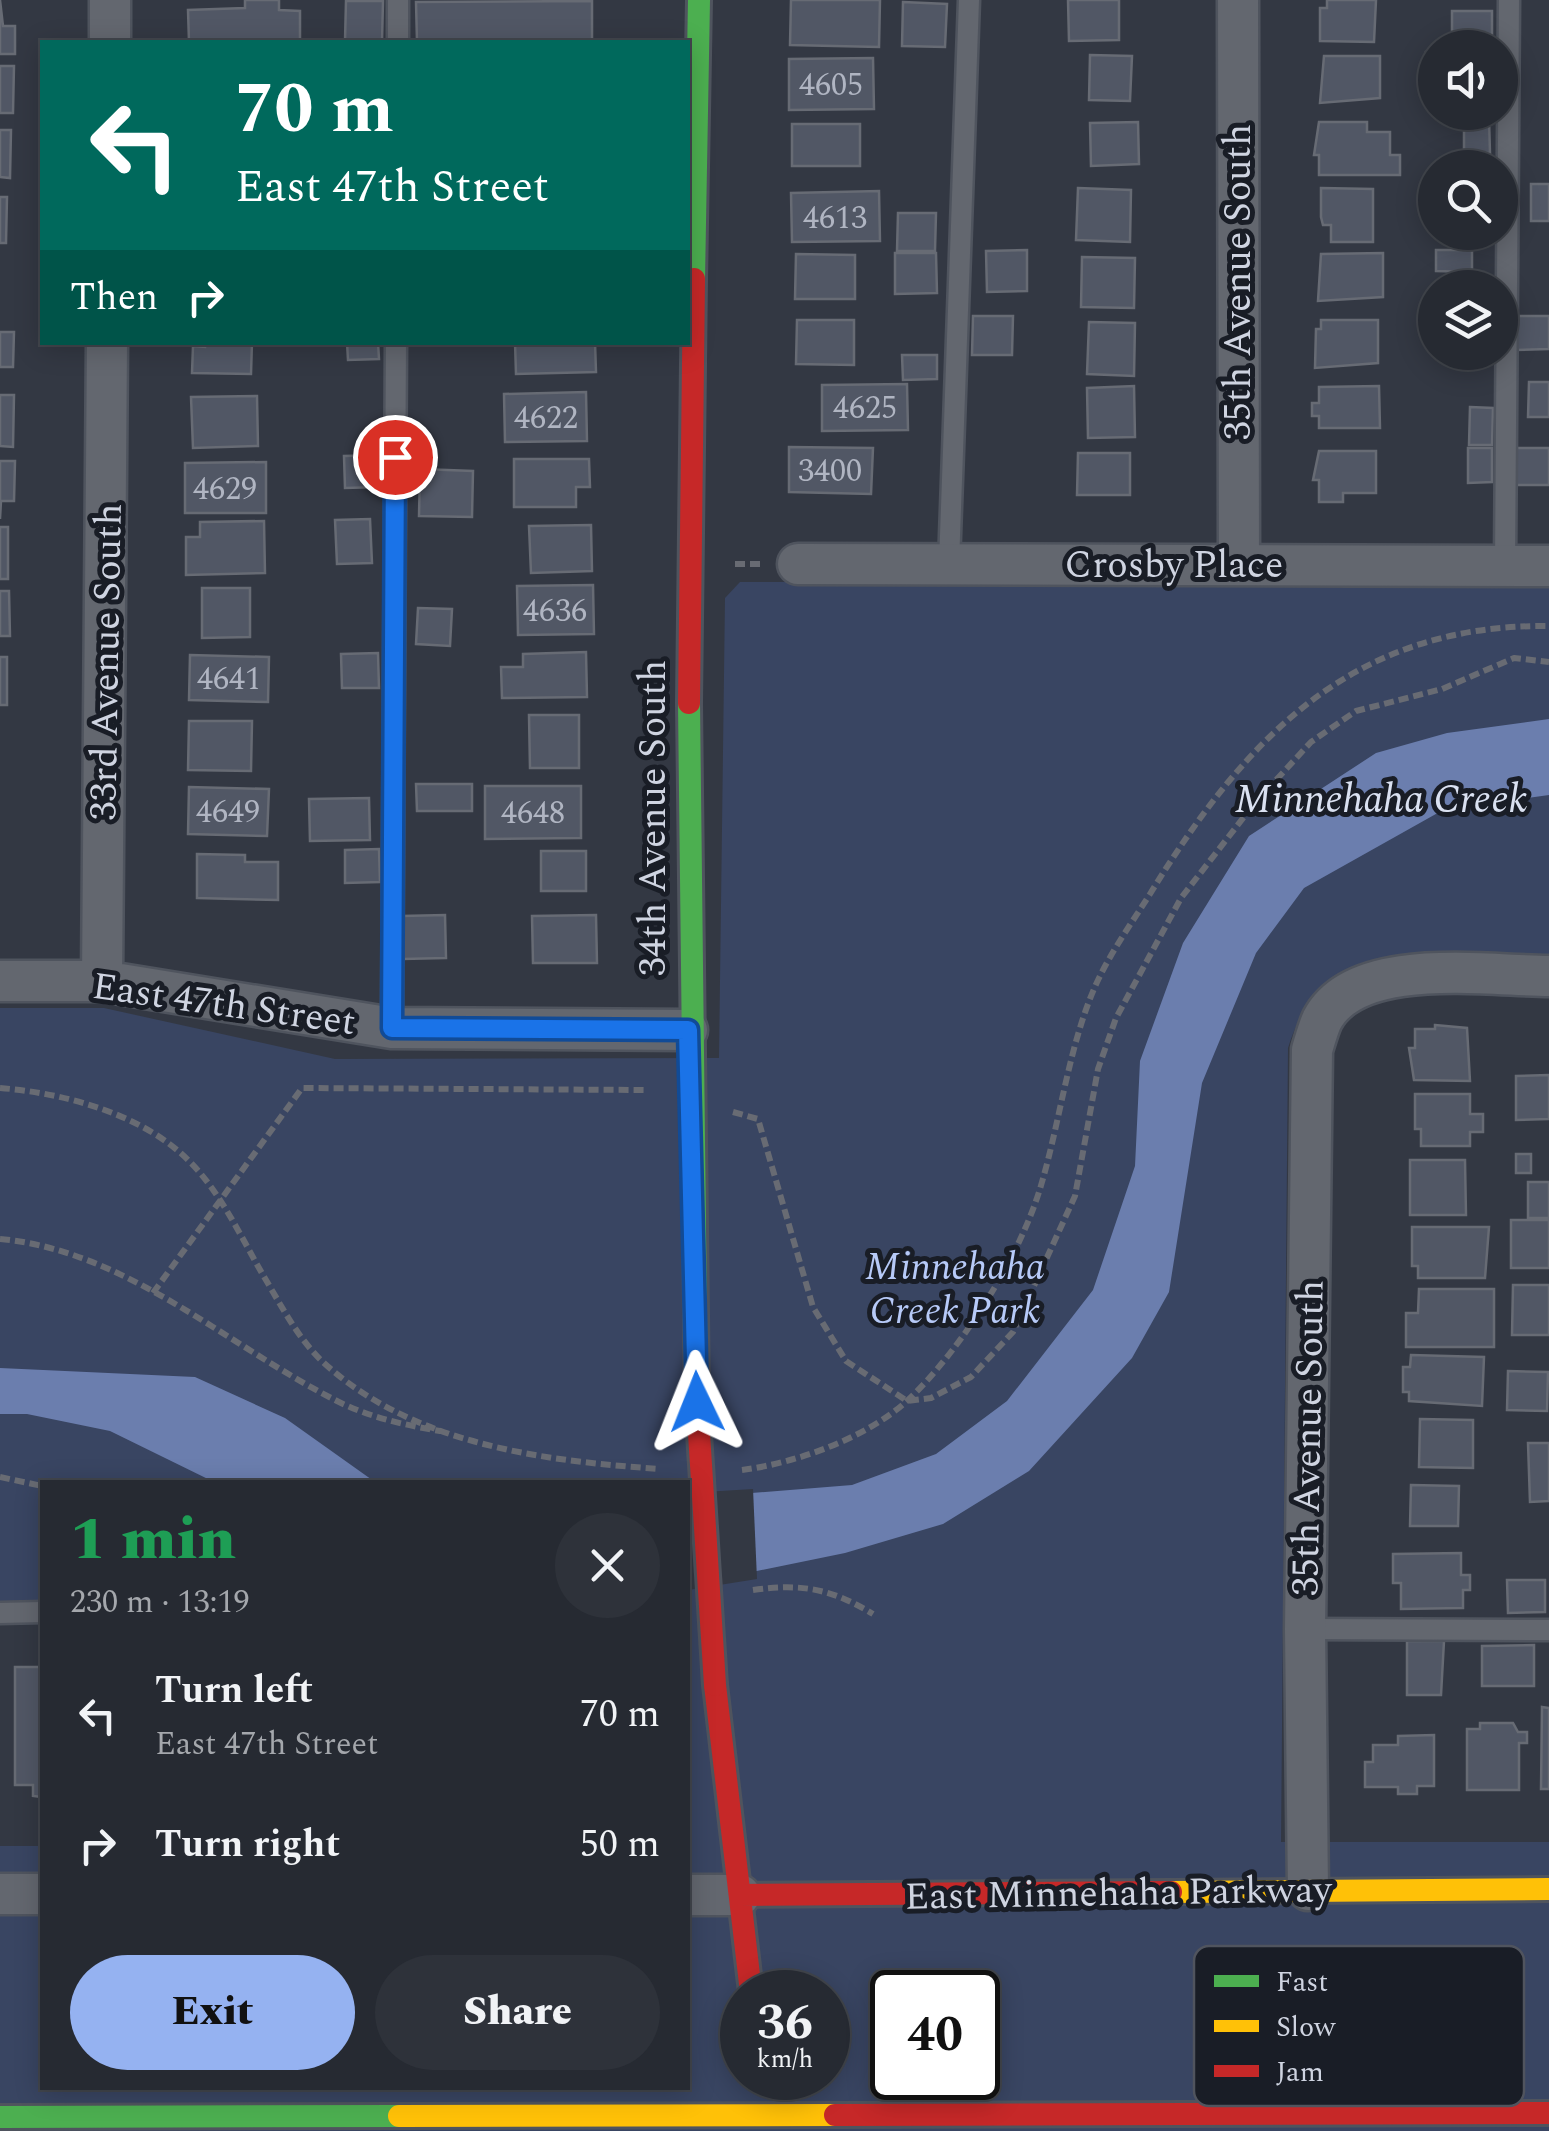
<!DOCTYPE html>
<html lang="en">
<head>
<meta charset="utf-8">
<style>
	:root { --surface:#262a32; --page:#2e323a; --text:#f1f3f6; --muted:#a4a7ac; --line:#42464d; --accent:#95b2f1 }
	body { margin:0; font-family:Spectral,serif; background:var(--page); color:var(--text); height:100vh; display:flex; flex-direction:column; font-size:38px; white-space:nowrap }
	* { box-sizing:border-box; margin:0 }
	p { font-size:32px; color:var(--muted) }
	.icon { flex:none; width:55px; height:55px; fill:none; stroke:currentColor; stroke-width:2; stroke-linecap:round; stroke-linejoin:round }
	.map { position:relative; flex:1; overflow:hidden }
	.details { position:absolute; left:40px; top:1480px; width:650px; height:610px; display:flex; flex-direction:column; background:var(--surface); border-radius:0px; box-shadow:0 5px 25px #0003,0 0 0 2px var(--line) }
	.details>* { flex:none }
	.banner { position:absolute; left:40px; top:40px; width:650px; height:305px; border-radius:0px; box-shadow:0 5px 25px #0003,0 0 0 2px var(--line); background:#00695c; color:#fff; overflow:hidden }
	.buttons { position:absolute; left:1418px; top:30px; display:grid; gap:20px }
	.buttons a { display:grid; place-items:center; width:100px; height:100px; border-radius:50%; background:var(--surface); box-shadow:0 5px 25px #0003,0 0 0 2px var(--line); font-size:50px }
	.speed { position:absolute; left:720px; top:1970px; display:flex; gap:20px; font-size:50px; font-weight:700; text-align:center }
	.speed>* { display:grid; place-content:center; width:130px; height:130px; border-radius:50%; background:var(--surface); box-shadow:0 5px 25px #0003,0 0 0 2px var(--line); line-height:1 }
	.speed small { font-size:25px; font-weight:400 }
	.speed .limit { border:5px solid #111; border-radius:15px; background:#fff; color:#111 }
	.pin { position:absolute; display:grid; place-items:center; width:85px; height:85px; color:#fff; margin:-42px; border:5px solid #fff; border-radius:50%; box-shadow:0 2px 10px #0007 }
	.me { position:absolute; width:110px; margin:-55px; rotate:358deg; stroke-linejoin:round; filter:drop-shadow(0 0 8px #0008) }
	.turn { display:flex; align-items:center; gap:35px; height:210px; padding:0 30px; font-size:45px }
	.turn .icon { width:130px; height:130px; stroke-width:2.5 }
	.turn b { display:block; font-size:70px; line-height:85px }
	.then { display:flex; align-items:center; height:95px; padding:0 30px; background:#0003; gap:20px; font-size:38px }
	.round { display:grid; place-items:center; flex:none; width:105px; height:105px; border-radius:52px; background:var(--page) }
	.headline { display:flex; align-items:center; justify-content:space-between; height:170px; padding:0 30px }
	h1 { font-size:60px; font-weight:800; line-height:75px; color:#1e9e55 }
	.cta { display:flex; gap:20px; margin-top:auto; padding:20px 30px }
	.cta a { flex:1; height:115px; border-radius:60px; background:var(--accent); color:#111; font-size:40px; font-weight:800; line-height:115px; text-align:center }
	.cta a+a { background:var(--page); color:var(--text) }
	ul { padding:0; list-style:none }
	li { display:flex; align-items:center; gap:30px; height:130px; padding:0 30px }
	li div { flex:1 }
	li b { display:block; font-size:38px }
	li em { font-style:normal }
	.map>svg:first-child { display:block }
	.green { fill:#394562; fill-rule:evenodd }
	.water { fill:#6b7eae }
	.pier { fill:#333843 }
	.building { fill:#515765; stroke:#676b74; stroke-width:2.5 }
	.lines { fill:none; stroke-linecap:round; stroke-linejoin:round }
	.lane-casing { stroke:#4f545e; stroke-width:25 }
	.street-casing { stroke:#4f545e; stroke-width:45 }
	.fast-casing { stroke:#4f545e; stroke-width:28 }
	.slow-casing { stroke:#4f545e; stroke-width:28 }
	.jam-casing { stroke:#4f545e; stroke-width:28 }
	.path { stroke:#686b73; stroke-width:6; stroke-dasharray:10 5; stroke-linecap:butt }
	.lane { stroke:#63676f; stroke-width:20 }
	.street { stroke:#63676f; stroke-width:40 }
	.fast { stroke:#4caf50; stroke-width:22 }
	.slow { stroke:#ffc107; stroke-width:22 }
	.jam { stroke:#c62828; stroke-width:22 }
	.jam-bridge-casing { stroke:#4f545e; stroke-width:28; stroke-linecap:butt }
	.jam-bridge { stroke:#c62828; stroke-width:22 }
	.route-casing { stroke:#114b97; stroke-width:25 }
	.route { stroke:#1a73e8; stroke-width:18 }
	.labels { text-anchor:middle; stroke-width:10; stroke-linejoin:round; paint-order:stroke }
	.number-label { font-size:32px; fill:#b0b5c2 }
	.street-label { font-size:38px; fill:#cfd4e1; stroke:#191d26 }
	.park-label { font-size:38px; font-style:italic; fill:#b7caf8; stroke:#191d26 }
	.water-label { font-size:40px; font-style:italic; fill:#dae1f1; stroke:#191d26 }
	.key { fill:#191d26; stroke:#50545e; stroke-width:2.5 }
	.key-label { font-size:28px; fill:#cfd4e1 }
</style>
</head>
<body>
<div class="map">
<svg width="1549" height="2131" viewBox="0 0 1549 2131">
	<rect width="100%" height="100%" fill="#333843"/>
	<path class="green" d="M1549,581V954C1447,955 1325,926 1288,1048L1281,1842H1549V2131H0V1846H42V2088H688V1482H42V1624L0,1625V1008H104L335,1059L719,1058L725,598L740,582ZM742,1992H828V2078H742ZM892,1992H978V2078H892Z"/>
	<path class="water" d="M1549,719V795L1443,810L1304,888L1256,953L1202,1083L1169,1292L1132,1358L1029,1471L943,1524L845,1553L688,1585V1498L852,1485L936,1454L1007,1401L1093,1290L1135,1166L1140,1061L1183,943L1249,836L1376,753L1447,733Z
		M0,1368L195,1377L285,1418L375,1482H214L110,1431L27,1414H0Z"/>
	<path class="pier" d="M753,1489L757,1579L688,1590V1493Z"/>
	<path class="building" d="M0,0L3,26H15V54H0Z
		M245,0H279V10L300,11V42H189L188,10L245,8Z
		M791,0H880L879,47L790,45Z
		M1068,0H1119V40L1069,41Z
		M1327,0H1376L1374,42L1320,41V8H1327Z
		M346,1H383L382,42L345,41Z
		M592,1V42H417L416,2Z
		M903,2L947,4L945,47L902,46Z
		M1452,11H1492V48H1452Z
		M1426,52H1435V85H1426Z
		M1090,55L1132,56L1130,101L1089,100Z
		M1324,56H1380V98L1320,103Z
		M873,58L874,109L789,110V59Z
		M0,66H14L13,113H0Z
		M1464,118H1489L1490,153H1464Z
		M1138,122L1139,164L1091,166L1090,123Z
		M1319,122H1367V132H1390V155H1400V175H1319V155H1314Z
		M792,124H860V166H792Z
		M0,130H11L10,178L0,177Z
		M1531,184H1549V221H1531Z
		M1078,188L1131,190L1130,242L1076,240Z
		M1321,188L1373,189V242H1331V225H1323L1321,217Z
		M879,191L880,241L792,242L791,193Z
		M0,197H7L6,243H0Z
		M898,213H936L935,251H897Z
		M1027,250V291L987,292L986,251Z
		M1436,250H1472V272L1436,271Z
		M895,253H936L937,293L895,294Z
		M1383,253V297L1318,301L1321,254Z
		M796,254L855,255V299H795Z
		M1082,257L1135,258L1134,308L1081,307Z
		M973,316H1013L1012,355H972Z
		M1516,316H1549V349L1516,350Z
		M797,320H854V365L796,364Z
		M1321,320H1378V363L1315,368L1316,329H1321Z
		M1089,322L1135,323L1134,376L1087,374Z
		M0,332H14L13,367H0Z
		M205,342H252L251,374L192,373L193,346L205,347Z
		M347,342H378L379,359L348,360Z
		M515,342H595L596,372L516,374Z
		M902,355H937V379L903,380Z
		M1529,382H1549V417H1528Z
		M907,384L908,430L822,431V385Z
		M1134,386L1135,437L1088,438L1087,388Z
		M1379,386L1380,428H1319V416H1312V403H1319V387Z
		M586,392L587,441L505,442L504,394Z
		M0,395H14L13,447L0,446Z
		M257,396L258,446L193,448L191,397Z
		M1470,407L1493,408L1492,445H1469Z
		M789,447L873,448L871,494L789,492Z
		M1468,448H1492V482L1468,483Z
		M1515,448H1549V485H1515Z
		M1319,451H1376V493H1343V502H1319V480H1313Z
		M1078,453H1130V495H1077Z
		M380,455V487L345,488L344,456Z
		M514,459H589L590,487H576V507H514Z
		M0,461H15L14,501H1L0,519Z
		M266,462V513H185V463Z
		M420,469L473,471L472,517L419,516Z
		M370,519L372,563L337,564L335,520Z
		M264,521L265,573L186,575V537H200V522Z
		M591,525L592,571L531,573L529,526Z
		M0,527H8V579H0Z
		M593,585L594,634L518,635L517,586Z
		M202,588H250V637L202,638Z
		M0,591H9L10,636H0Z
		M418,608L452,609L450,646L416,644Z
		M586,652L587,697L502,698L501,667H523V654Z
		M378,653L379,688H342L341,654Z
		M190,655L269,657L268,702L189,700Z
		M0,657H7V705H0Z
		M529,715H579V768H530Z
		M189,721H252L251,771L188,770Z
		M416,784H472V811H417Z
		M485,786H581V838L485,839Z
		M189,787L269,789L267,836L188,834Z
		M369,798L370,840L310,841L309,799Z
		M379,849L380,882L345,883V850Z
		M541,851H586V891H541Z
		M197,854L245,855V862H278V900L197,898Z
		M445,915L446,958L403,959L402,916Z
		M596,915L597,963H533L532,916Z
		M1435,1025L1467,1028L1470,1081L1414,1080L1409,1048H1415V1029H1435Z
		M1549,1075V1119L1516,1120V1076Z
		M1415,1094H1470V1114H1483V1132H1470V1146H1421V1129H1415Z
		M1516,1154H1531V1173H1516Z
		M1410,1160H1465L1466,1215H1410Z
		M1528,1182H1549V1218H1528Z
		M1511,1220H1549V1268H1511Z
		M1412,1227H1489L1485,1278H1418V1266H1412Z
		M1513,1285H1549V1335H1512Z
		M1419,1289H1494V1347H1406V1313H1418Z
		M1411,1355L1484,1357L1482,1406L1409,1401V1392H1403V1367H1410Z
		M1508,1371L1548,1372L1547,1411L1507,1410Z
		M1420,1419L1473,1420V1468L1419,1467Z
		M1528,1443H1549V1501L1530,1502Z
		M1411,1485L1459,1486L1458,1526H1410Z
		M1461,1553V1575H1470V1590H1463V1608L1401,1609V1583H1393V1554Z
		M1507,1580H1545V1612L1508,1613Z
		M1407,1641H1444L1441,1695H1407Z
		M1534,1645V1686H1482V1646Z
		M15,1667H42V1797L33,1796V1785H15Z
		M1542,1707L1549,1708V1789H1541Z
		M1480,1723H1513L1518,1732H1527V1743H1519V1790H1467V1729H1480Z
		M1434,1735V1786H1417V1794H1398V1787H1365V1762H1373V1745H1398V1736Z"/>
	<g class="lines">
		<g class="lane-casing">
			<path id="lane" d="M398,42V0
				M949,564L969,0
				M1505,566L1509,0
				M392,1028L396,342
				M0,1613L42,1612
				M1305,1629L1549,1630"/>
		</g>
		<g class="street-casing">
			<path id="street" d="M1238,0L1239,565
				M110,42V0
				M798,564L1549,566
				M0,981H102L392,1028L687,1030
				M102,981L107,342
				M1308,1890L1305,1629L1312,1050C1315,1040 1318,1029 1322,1020C1356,955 1488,976 1549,976
				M0,1894H42
				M688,1895H740"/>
		</g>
		<g class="fast-casing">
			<path id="fast" d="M694,279L699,0
				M689,703L697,1402
				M0,2117L399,2116"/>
		</g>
		<g class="slow-casing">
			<path id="slow" d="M1171,1892L1549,1889
				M399,2116L835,2115"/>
		</g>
		<g class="jam-casing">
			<path id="jam" d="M689,703L694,279
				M715,1685L751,1992
				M740,1895L1171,1892
				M835,2115L1549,2113"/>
		</g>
		<path class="path" d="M735,564H762
			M0,1088C64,1093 142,1114 188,1160C220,1191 241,1237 263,1275C281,1305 298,1339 324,1363C414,1445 545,1461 660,1469
			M733,1112L758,1119L813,1307L846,1361L907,1401L931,1398L971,1377L1013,1332L1075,1196L1098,1069L1116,1018L1181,898L1254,804L1311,742L1356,711L1442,689L1514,658L1549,662
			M0,1239C125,1250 228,1346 337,1401C369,1417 404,1425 440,1431
			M153,1293L302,1088L645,1090
			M742,1470C796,1463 867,1438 908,1400C962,1349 1022,1254 1042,1182C1061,1117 1070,1038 1099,978C1113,949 1133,921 1150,894C1246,737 1353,624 1549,626
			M0,1477L42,1486
			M753,1590C802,1583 832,1589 873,1614"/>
		<use href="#lane" class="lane"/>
		<use href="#street" class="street"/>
		<use href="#fast" class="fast"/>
		<use href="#slow" class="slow"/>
		<use href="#jam" class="jam"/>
		<g class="jam-bridge-casing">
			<path id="jam-bridge" d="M697,1402L715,1685"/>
		</g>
		<use href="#jam-bridge" class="jam-bridge"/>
	</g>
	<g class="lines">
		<g class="route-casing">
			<path id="route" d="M395,457L392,1028L688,1030L697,1402"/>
		</g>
		<use href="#route" class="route"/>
	</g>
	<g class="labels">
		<g class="number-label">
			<text x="831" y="95">4605</text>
			<text x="835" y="228">4613</text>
			<text x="865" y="418">4625</text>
			<text x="546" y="428">4622</text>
			<text x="830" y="481">3400</text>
			<text x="225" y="499">4629</text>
			<text x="555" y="621">4636</text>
			<text x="229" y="689">4641</text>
			<text x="228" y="822">4649</text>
			<text x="533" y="823">4648</text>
		</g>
		<g class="street-label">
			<text transform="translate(1237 282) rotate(-90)" y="13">35th Avenue South</text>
			<text x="1174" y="577">Crosby Place</text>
			<text transform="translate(105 662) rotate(-89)" y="13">33rd Avenue South</text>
			<text transform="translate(652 818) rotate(-90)" y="13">34th Avenue South</text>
			<text transform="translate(224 1003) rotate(8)" y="13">East 47th Street</text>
			<text transform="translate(1307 1438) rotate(-89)" y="13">35th Avenue South</text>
			<text transform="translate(1118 1892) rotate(-1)" y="13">East Minnehaha Parkway</text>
		</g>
		<g class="park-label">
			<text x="955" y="1279">Minnehaha<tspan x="955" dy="44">Creek Park</tspan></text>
		</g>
		<g class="water-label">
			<text x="1381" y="812">Minnehaha Creek</text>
		</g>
	</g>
	<rect x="1194" y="1946" width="330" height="160" rx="15" class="key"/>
	<rect x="1214" y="1975" width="45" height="12" fill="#4caf50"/>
	<rect x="1214" y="2020" width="45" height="12" fill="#ffc107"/>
	<rect x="1214" y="2065" width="45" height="12" fill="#c62828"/>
	<g class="key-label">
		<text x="1276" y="1991">Fast</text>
		<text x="1276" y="2036">Slow</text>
		<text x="1276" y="2081">Jam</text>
	</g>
</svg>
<div class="buttons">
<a><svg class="icon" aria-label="sound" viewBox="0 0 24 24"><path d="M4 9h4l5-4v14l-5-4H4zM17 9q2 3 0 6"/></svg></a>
<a><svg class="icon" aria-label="search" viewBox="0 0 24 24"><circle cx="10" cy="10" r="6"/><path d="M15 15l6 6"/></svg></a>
<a><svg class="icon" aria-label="layers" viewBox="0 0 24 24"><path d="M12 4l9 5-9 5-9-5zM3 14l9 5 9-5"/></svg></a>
</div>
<div class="speed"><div>36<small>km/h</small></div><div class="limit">40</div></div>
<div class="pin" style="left:395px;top:457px;background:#d93025"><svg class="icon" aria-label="arrive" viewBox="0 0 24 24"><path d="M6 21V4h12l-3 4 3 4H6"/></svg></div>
<svg class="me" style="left:697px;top:1402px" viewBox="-20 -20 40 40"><path d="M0-17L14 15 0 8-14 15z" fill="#1a73e8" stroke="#fff" stroke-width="4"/></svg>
<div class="banner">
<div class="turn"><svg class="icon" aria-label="left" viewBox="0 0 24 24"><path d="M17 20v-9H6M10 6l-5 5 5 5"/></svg><div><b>70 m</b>East 47th Street</div></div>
<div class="then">Then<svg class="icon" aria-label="right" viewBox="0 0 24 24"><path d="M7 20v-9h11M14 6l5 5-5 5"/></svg></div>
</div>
<section class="details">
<div class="headline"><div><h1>1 min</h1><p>230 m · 13:19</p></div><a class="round"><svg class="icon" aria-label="close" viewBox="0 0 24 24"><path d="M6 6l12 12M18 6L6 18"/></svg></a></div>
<ul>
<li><svg class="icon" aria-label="left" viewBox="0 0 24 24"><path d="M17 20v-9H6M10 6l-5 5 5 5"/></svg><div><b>Turn left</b><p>East 47th Street</p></div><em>70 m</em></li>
<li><svg class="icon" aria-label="right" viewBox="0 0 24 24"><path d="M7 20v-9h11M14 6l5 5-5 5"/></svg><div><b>Turn right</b></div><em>50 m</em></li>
</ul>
<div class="cta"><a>Exit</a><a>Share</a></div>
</section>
</div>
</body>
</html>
